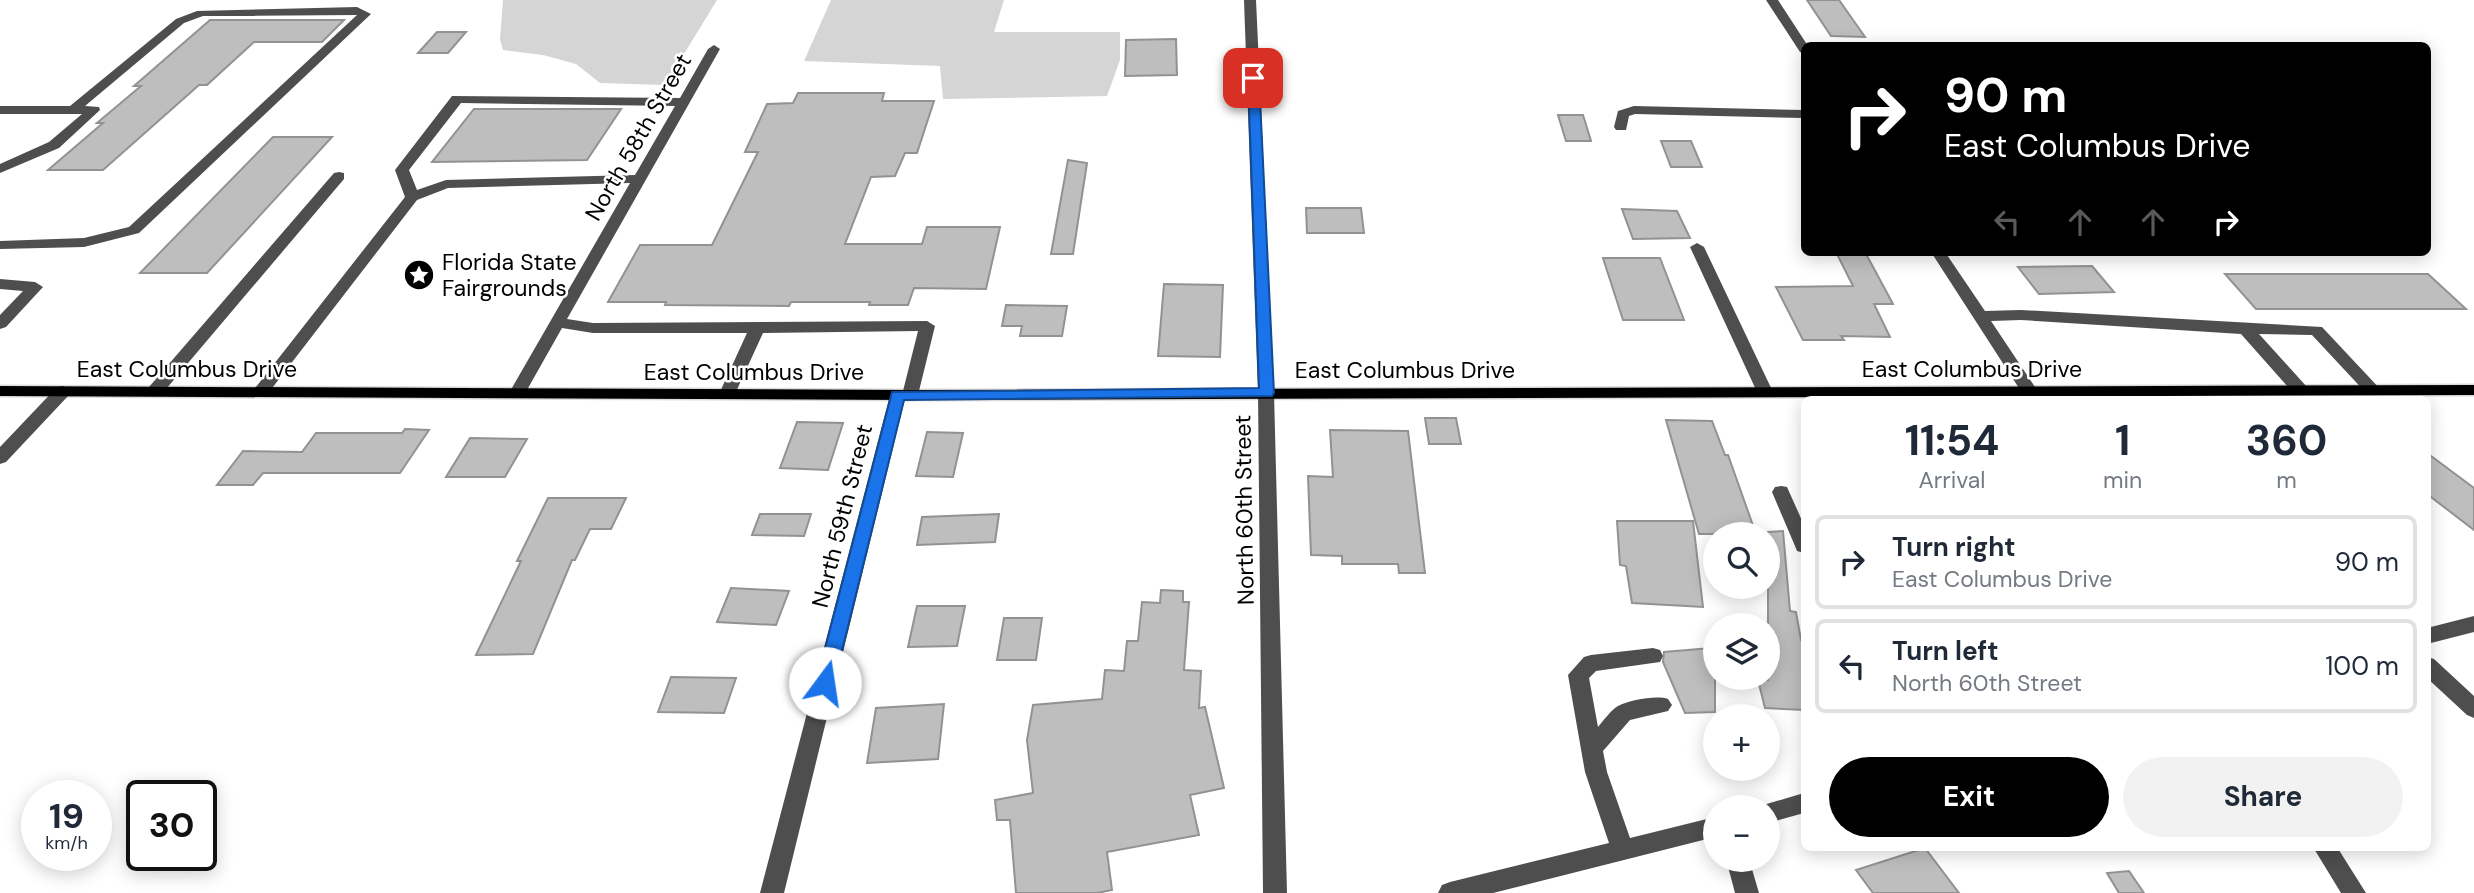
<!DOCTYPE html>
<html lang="en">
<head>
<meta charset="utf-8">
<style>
	:root { --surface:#fff; --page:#f2f2f3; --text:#1f2937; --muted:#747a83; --line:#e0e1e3; --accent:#000 }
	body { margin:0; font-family:"DM Sans",sans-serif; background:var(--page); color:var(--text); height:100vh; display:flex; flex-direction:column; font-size:26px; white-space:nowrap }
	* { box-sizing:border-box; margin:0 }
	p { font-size:23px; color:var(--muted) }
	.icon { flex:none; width:38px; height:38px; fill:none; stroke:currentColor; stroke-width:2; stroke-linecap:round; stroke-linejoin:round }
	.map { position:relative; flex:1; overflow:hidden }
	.sheet { position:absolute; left:1801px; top:396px; width:630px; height:455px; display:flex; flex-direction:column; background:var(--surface); border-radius:10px; box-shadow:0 4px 18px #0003 }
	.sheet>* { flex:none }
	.banner { position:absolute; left:1801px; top:42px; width:630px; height:214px; border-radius:10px; box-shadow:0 4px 18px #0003; background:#000; color:#fff; overflow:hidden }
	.controls { position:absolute; left:1703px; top:522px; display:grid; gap:14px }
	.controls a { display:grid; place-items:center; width:77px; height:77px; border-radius:50%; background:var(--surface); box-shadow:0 4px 18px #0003; font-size:35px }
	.speed { position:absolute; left:21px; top:780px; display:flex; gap:14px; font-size:35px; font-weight:700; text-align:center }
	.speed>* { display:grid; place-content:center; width:91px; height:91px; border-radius:50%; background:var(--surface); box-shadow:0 4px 18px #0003; line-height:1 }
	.speed small { font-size:18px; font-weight:400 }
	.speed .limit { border:4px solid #111; border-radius:10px; background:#fff; color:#111 }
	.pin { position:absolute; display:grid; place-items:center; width:60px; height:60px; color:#fff; margin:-30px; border-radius:14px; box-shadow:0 4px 10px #0006 }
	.me { position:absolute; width:77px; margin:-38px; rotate:14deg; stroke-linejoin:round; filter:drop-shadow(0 0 5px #0008) }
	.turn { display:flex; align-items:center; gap:24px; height:147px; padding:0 28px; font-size:32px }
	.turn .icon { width:91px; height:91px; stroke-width:2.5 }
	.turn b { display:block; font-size:49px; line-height:60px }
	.lanes { display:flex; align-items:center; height:66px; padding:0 28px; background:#0003; justify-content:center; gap:35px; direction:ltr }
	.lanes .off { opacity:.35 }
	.eta { display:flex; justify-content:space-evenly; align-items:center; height:119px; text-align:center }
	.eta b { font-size:42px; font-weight:700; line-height:49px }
	.cta { display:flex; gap:14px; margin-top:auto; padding:14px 28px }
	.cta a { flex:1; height:80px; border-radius:42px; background:var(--accent); color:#fff; font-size:28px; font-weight:700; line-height:80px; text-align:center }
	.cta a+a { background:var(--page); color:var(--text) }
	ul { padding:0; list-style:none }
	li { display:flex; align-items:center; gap:21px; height:94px; margin:0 14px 10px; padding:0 14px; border:4px solid var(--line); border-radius:10px }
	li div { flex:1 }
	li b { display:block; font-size:26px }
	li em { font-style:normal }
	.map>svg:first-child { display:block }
	.green { fill:#d5d5d5 }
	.building { fill:#bebebe; stroke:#929292; stroke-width:2 }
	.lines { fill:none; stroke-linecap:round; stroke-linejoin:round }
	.major-casing { stroke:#dbdbdb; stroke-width:3 }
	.minor { fill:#4e4e4e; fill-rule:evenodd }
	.major { fill:#000; fill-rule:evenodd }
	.route { fill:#1a73e8; stroke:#114b97; stroke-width:2 }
	.labels { text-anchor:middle; stroke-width:5; stroke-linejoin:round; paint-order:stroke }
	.street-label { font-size:23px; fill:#000; stroke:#fff }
	.poi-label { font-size:23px; fill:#000; stroke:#fff; text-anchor:start }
</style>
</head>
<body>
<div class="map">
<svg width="2474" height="893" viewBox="0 0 2474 893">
	<rect width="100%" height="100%" fill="#fff"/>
	<path class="green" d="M503,0H717L665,85L600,83L576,64L543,55L503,50L500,39Z
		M831,0H1004L994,32H1120V60L1107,96L943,99L940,66L804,61Z"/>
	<path class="building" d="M1807,0H1839L1865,37L1831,36Z
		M210,20H344L322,42H254L207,85H199L103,170H48L103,123H97L141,86H134Z
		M437,32H466L448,53H418Z
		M1176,39L1177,75L1125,76L1126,40Z
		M798,93H884L882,101H934L917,153H905L895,176L871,177L845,244H922L927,227H1000L986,289L914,288L908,305H869L870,302H791L789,306L665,305L666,302H608L640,245H712L758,152H745L767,104L793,103Z
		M474,109H621L587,160L432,162Z
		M1558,115H1583L1591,141H1566Z
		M273,137H332L207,273H140Z
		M1661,141H1691L1702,167H1671Z
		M1068,160L1087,163L1073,254H1051Z
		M1306,208H1361L1364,233H1307Z
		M1622,209L1677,211L1690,238L1633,239Z
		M1836,252H1865L1893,304H1874L1890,337L1841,336L1844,340H1803L1776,287L1853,286Z
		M1603,258H1660L1684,320H1623Z
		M2092,266L2114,292L2039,294L2018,267Z
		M2225,274H2428L2466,309H2256Z
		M1164,284L1223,285L1220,357L1158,356Z
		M1006,305L1067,306L1062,336H1020L1022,326H1002Z
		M1425,418H1456L1461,444H1429Z
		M1666,420L1712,421L1725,455H1728L1756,534H1699Z
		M797,422L843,423L828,470L780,468Z
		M405,429L429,430L400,473H263L253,485H217L243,451L302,452L316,433H402Z
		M1330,430L1408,431L1425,573H1399L1398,564H1342V556L1311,555L1308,476L1333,477Z
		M927,432L963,433L953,477L916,476Z
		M470,438L527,439L505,477H446Z
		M2427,453L2474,488V530L2427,494Z
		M548,498H626L611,529H590L575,560H572L533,654L476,655L521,561H517Z
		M760,514H811L804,536L752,535Z
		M999,514L995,542L917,545L922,517Z
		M1617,521H1693L1703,607L1632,603L1626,566L1620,565Z
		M1783,531L1790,611L1796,612L1801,640H1804V710L1765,708L1758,680H1768V532Z
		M731,588L789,591L776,625L717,622Z
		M1161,590L1183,591V602H1189L1184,670L1201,671L1199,708L1205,707L1224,788L1190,795L1199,835L1107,852L1112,890L1097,893H1016L1010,820H997L995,800L1033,793L1027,740L1033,705L1102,699L1105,670L1124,671L1127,641H1138L1142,602L1160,603Z
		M917,606H965L957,646L908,647Z
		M1004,618H1042L1036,660H997Z
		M1711,648L1715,656V712L1685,713L1663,662L1664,652Z
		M671,677L736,678L724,713L658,712Z
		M944,704L938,759L867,763L876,708Z
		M1925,848L1959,893H1873L1856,870Z
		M2129,871L2144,893H2119L2107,873Z"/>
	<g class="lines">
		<g class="major-casing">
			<path id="major" d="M2474,385V395L910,400L0,396V386L910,390Z"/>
		</g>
		<path class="minor" d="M1244,0H1256L1274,393L1287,893H1263L1258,393Z
			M1766,0H1778L1808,46H1804V53L1800,52Z
			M357,7L371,14L139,233L84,247L0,249V241L84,238L129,227L357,15L203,16L184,23L85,106L99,107L100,110L59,148L0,173V164L49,142L82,114H0V106H70L176,19L197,11Z
			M714,45L720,49L567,319L593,323L927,321L935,326L918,395L916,399H905L784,893H760L890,395L892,391H903L918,331L763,333L735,394L727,399L719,394L747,333H593L562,328L523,397H511L509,393L630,183L448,188L417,200L266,396H254L252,392L405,197L395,170L452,96L680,98L708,49ZM461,103L675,106L635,175L446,180L417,190L409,170Z
			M1634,106L1804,110V118L1635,114L1629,116L1626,130H1616L1614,127L1618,111Z
			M339,172L344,173V179L161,395H149L147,391L149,387L334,173Z
			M1697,243L1704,247L1773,392L1771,396H1759L1757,392L1690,247Z
			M1931,252H1945L1985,311L2021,310L2322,327L2382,391L2380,395H2368L2312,335L2259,334L2307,387L2309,391L2307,395H2295L2241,334L2021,320L1991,321L2043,399H2026Z
			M0,279L35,282L43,287L6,327L0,329V315L23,291L0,289Z
			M63,386L71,391L69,395L6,462L0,464V447L57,387Z
			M1781,486L1787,487L1804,525V553L1797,551L1795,546L1772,492L1775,487Z
			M2474,616V632L2427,644V628Z
			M1653,648L1660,650L1663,656L1660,662L1596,671L1589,678L1598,727C1604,720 1611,710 1618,706C1630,700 1656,695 1668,699L1672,705L1668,711L1630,720L1603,751L1607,772L1630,838L1715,817V837L1493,893H1438L1442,885L1450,882L1609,843L1585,772L1568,675L1584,657L1591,655Z
			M2427,657L2434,659L2474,696V718L2467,715L2427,678Z
			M1804,793V813L1768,823V807L1760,806Z
			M2313,847H2337L2366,893H2341Z
			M1726,859H1749L1759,893H1735Z"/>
		<use href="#major" class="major"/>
	</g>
	<path class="route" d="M1253,74L1259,78L1274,393L1272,396L904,400L834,683L832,689L825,691L818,689L816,683L892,392L1259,388L1248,78Z"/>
	<defs>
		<g id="sight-disc" transform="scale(1.575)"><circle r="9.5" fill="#000" stroke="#fff"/><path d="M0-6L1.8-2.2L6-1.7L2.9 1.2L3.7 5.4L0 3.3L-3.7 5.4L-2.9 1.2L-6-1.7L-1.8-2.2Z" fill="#fff"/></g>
	</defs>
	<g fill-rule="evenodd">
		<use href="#sight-disc" x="419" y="275"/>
	</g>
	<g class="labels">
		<g class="street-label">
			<text transform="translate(638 137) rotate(-60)" y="8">North 58th Street</text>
			<text x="187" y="377">East Columbus Drive</text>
			<text x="1972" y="377">East Columbus Drive</text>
			<text x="1405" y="378">East Columbus Drive</text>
			<text x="754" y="380">East Columbus Drive</text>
			<text transform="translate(1244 510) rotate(-91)" y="8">North 60th Street</text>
			<text transform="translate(842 516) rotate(-76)" y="8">North 59th Street</text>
		</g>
		<g class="poi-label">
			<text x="442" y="270">Florida State<tspan x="442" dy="26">Fairgrounds</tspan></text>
		</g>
	</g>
</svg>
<div class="controls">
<a><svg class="icon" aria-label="search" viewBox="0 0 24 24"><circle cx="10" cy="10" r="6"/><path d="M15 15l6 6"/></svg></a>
<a><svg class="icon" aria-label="layers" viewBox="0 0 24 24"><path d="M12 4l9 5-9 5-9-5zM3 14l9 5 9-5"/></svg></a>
<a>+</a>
<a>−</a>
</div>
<div class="speed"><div>19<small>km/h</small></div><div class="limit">30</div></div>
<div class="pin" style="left:1253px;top:78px;background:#d93025"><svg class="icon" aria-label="arrive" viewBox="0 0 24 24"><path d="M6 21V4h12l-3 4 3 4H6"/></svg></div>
<svg class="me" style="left:825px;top:683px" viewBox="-20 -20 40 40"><circle r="19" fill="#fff"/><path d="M0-13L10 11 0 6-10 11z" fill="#1a73e8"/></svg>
<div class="banner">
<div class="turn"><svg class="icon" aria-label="right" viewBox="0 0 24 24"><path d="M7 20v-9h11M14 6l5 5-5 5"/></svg><div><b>90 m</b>East Columbus Drive</div></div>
<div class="lanes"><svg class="icon off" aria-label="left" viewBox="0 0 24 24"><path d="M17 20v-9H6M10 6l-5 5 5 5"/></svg><svg class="icon off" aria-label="ahead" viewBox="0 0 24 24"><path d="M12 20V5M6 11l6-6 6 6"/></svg><svg class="icon off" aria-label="ahead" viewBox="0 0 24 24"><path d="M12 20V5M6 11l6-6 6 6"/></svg><svg class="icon" aria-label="right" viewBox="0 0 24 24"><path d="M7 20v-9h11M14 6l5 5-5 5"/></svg></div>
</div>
<section class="sheet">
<div class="eta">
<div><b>11:54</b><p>Arrival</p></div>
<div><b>1</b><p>min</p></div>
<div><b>360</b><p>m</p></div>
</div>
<ul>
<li><svg class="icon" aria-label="right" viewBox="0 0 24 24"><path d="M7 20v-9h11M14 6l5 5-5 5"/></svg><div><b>Turn right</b><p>East Columbus Drive</p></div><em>90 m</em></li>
<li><svg class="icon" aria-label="left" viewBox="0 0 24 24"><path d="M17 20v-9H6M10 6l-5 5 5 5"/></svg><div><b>Turn left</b><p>North 60th Street</p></div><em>100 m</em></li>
</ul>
<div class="cta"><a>Exit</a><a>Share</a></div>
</section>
</div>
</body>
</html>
